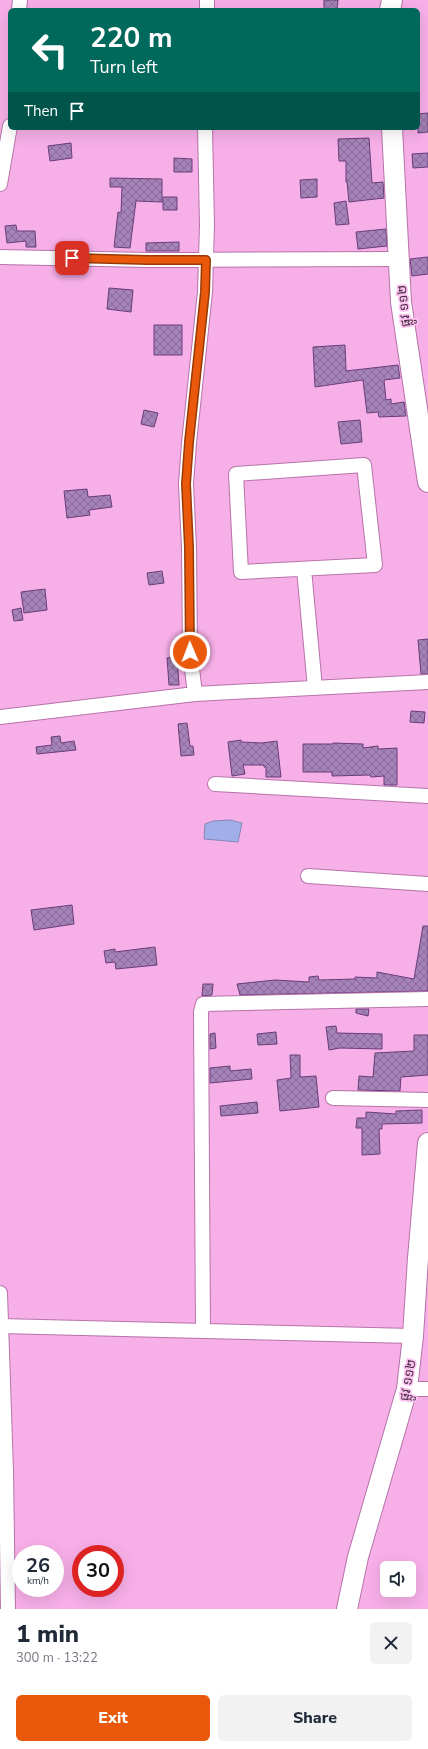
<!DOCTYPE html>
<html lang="en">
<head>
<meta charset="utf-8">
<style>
	:root { --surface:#fff; --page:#f2f2f3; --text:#1f2937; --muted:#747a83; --accent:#ea580c }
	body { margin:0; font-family:"Nunito Sans","Noto Sans Khmer",sans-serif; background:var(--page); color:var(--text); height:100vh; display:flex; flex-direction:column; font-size:15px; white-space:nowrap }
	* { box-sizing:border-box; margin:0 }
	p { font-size:13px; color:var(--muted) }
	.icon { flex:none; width:22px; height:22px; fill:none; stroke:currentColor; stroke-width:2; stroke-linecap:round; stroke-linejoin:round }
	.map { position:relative; height:1609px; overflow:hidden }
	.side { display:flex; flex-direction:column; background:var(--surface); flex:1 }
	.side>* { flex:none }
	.banner { position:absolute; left:8px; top:8px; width:412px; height:122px; border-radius:6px; box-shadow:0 4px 16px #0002; background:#00695c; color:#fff; overflow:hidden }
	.controls { position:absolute; left:380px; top:1561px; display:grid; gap:8px }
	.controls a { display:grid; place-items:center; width:36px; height:36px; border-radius:6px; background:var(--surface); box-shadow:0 4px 16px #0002; font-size:20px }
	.speed { position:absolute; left:12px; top:1545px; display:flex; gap:8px; font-size:20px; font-weight:700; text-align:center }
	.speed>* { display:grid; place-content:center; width:52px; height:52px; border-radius:50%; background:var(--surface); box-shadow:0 4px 16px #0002; line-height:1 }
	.speed small { font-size:10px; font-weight:400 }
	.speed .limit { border:6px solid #d22; background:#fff; color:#111 }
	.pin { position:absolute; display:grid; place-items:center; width:34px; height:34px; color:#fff; margin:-17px; border-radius:8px; box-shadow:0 2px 6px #0006 }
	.me { position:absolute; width:44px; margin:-22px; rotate:359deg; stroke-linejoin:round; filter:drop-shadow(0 0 3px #0008) }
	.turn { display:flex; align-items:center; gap:14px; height:84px; padding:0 16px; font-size:18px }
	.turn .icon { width:52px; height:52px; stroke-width:2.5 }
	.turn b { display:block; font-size:28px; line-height:34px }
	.then { display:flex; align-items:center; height:38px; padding:0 16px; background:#0003; gap:8px; font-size:15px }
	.round { display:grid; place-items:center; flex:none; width:42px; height:42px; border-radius:6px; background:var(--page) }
	.overview { display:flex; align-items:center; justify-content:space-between; height:68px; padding:0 16px }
	h1 { font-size:24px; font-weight:800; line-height:30px }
	.button { display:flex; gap:8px; margin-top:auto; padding:8px 16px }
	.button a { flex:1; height:46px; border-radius:6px; background:var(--accent); color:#fff; font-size:16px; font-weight:800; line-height:46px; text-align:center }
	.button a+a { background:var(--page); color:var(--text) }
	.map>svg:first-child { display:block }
	.water { fill:#a0aeea; stroke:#8687b8 }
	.building { fill:url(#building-cross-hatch); stroke:#683d7c }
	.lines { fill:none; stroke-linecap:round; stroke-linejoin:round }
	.street-casing { stroke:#b673aa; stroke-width:16 }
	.secondary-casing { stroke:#b673aa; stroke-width:22 }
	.street { stroke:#fff; stroke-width:14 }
	.secondary { stroke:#fff; stroke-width:20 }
	.route-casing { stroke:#983908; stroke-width:10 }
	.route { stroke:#ea580c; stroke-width:7 }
	.labels { text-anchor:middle; stroke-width:3.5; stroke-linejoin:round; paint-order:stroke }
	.street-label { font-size:13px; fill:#482c43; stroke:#fcc2f0 }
</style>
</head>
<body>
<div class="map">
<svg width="428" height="1609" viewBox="0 0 428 1609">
	<defs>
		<pattern id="building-cross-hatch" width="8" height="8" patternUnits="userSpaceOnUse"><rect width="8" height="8" fill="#a582b7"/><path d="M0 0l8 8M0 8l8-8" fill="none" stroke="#886b96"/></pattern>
	</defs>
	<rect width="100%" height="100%" fill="#f7afe8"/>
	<path class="water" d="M230,820L242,823L238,842L204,839L205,824L213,821Z"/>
	<path class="building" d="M324,0H338L337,10H324Z
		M428,113V132L418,133V114Z
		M369,138L372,183L383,182L384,198L349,202L347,182H346V161H339L338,139Z
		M71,143L72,158L50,161L48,146Z
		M428,153V167L413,168L412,154Z
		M174,158L192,159V172H174Z
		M110,178L162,179V202L136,201L130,248L114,247L118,212L121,213L122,187H110Z
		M317,179V197L301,198L300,180Z
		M163,197H177V210H163Z
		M346,201L349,224L336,225L334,203Z
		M16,225L17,231H35L36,247H26V241L7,243L5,226Z
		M386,229L387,246L358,249L356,232Z
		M179,242V251H146V243Z
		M428,257V274L412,276L410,259Z
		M109,288L133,290L131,312L107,309Z
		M154,325H182V355H154Z
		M345,345L346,371L398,365L400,378L384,380L386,400L391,399V404L404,402L406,416L379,417L378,412L367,413L363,380L315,387L313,347Z
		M144,410L158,413L154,427L141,424Z
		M360,420L362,442L341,444L338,422Z
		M87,489L88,497L110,495L112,507L89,510L90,515L67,518L64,491Z
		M162,571L164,583L149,585L147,573Z
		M45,589L47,610L24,613L21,592Z
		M21,608L23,620L14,621L12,610Z
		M428,639V674H421L418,640Z
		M177,657L179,685H169L167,658Z
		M411,711L425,712L424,723L410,722Z
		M187,723L190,746H193L194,755L181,756L178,724Z
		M60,736L61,743L74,741L76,750L37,754L36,747L52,745L51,737Z
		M241,740V742L262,743L277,741L281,777H266V767H264V765H243L245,774L232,776L228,742Z
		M333,743L363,744V748L378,746V749L397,748V785H384V776L371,777L370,775L332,776V772H303V744H333Z
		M72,905L74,924L34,930L31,910Z
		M423,926H428V991L240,995L237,984L275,980L309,982V977L318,976L319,980L355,979V977L377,978V972L414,979Z
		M155,947L157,965L116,969L115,962L106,963L104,951L115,949V952Z
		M203,984H213L212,995L202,996Z
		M356,1009H369L368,1016L356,1013Z
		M336,1026L337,1033L382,1034V1049L340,1048L329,1050L326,1027Z
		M276,1032L277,1044L258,1045L257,1034Z
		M215,1033L216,1048L210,1049V1034Z
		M414,1035H428V1075L401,1077L400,1091L358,1090L359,1076L373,1077L375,1053L414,1051Z
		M290,1055H300V1077L316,1076L319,1107L280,1111L277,1080L291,1078Z
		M230,1066V1071L251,1069L252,1079L210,1083V1068Z
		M257,1102L258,1113L221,1116L220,1106Z
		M422,1110V1123L382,1124V1129H379L380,1154L362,1155V1128H356L357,1118H366V1112L396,1114V1111Z"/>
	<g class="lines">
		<g class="street-casing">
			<path id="street" d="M19,10L20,0
				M207,10V0
				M0,184L10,126
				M0,257L148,260L399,259
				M364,465L375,565L241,572L236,474Z
				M304,569L315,688
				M195,694L190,652L189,547L186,484L189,443L205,292L207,225L205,128
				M0,717L195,694L428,682
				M215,784L428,796
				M308,876L428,884
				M333,1098L428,1100
				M0,1293L6,1471L8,1609
				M0,1326L413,1336
				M203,1331L201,1012L203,1004L428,999
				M407,1389H428"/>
		</g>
		<g class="secondary-casing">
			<path id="secondary" d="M390,10L392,0
				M392,128L401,302L428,482
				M347,1609L358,1557L407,1389L413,1336L418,1258L428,1143"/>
		</g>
		<use href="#street" class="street"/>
		<use href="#secondary" class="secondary"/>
	</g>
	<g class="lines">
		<g class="route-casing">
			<path id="route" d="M72,258L148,260H206L205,292L189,442L186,484L189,547L190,652"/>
		</g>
		<use href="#route" class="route"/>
	</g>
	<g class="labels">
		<g class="street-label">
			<text transform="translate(403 306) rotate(-96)" y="5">ផ្លូវ ១១២</text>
			<text transform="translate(407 1380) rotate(-80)" y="5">ផ្លូវ ១១២</text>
		</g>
	</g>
</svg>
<div class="controls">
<a><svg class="icon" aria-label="sound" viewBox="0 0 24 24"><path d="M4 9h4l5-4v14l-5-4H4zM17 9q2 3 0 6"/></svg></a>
</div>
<div class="speed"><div>26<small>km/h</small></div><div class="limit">30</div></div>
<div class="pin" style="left:72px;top:258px;background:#d93025"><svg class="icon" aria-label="arrive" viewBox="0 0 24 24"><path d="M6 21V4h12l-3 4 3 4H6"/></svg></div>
<svg class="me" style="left:190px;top:652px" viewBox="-20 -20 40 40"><circle r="17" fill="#ea580c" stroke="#fff" stroke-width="3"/><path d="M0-11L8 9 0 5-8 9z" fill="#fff"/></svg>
<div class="banner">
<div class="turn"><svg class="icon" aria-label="left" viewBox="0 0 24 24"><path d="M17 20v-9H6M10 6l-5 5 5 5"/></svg><div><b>220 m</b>Turn left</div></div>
<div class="then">Then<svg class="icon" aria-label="arrive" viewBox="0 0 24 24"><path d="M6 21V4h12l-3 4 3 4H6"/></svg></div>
</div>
</div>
<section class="side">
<div class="overview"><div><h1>1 min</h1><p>300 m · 13:22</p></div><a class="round"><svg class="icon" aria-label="close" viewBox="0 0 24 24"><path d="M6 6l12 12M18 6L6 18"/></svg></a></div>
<div class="button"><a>Exit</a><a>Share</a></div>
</section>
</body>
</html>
